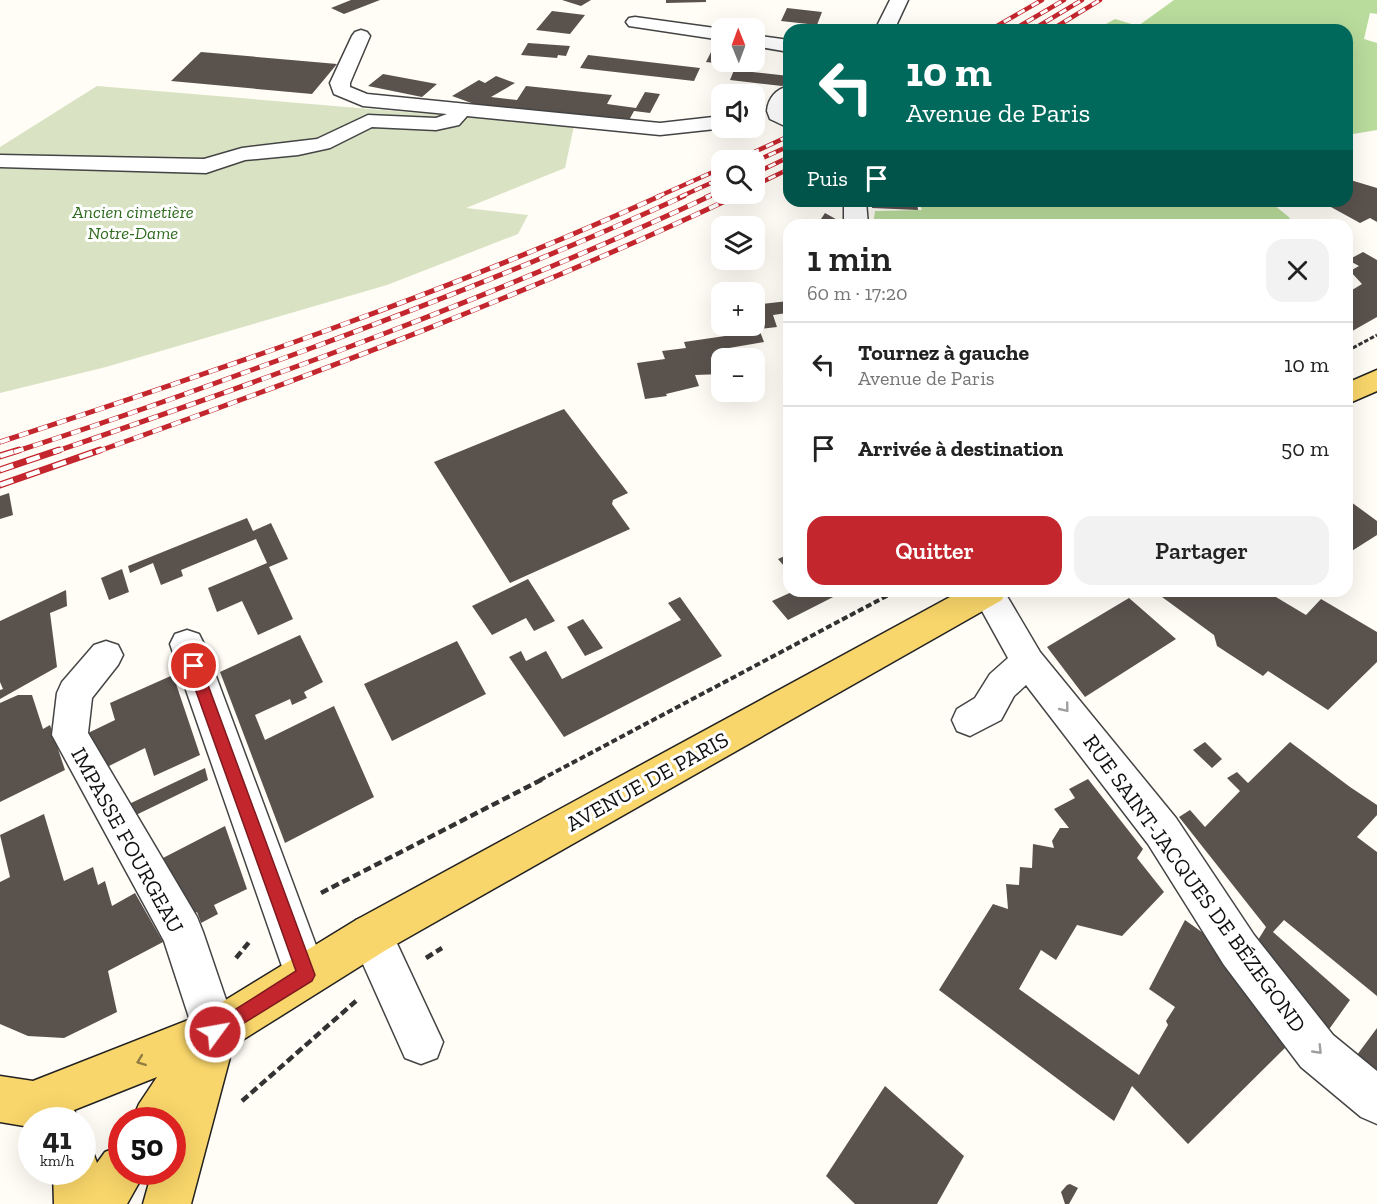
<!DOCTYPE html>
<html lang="fr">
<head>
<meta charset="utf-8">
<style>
	:root { --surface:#fff; --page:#f2f2f2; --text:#222; --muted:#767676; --line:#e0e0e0; --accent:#c4262e }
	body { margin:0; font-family:"Zilla Slab",serif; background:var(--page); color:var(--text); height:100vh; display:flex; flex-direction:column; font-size:22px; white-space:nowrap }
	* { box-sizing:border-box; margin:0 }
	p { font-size:20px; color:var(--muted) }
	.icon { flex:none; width:33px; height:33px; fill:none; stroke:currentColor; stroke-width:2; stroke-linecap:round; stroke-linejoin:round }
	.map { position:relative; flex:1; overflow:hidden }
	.sheet { position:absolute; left:783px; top:219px; width:570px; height:378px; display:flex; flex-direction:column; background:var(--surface); border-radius:18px; box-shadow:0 6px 24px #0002 }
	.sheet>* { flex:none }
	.banner { position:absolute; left:783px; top:24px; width:570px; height:183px; border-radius:18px; box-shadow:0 6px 24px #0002; background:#00695c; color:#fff; overflow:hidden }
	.needle { width:39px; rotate:359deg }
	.buttons { position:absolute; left:711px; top:18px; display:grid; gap:12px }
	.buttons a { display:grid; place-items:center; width:54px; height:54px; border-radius:12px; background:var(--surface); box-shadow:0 6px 24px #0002; font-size:30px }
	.speed { position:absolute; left:18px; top:1107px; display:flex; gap:12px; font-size:30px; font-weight:700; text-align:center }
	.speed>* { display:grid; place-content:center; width:78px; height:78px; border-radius:50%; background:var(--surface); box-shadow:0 6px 24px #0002; line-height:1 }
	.speed small { font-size:15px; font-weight:400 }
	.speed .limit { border:9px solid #d22; background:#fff; color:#111 }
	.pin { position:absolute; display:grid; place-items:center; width:51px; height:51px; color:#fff; margin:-26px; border:3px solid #fff; border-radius:50%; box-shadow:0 2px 6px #0007 }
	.me { position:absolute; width:66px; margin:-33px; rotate:58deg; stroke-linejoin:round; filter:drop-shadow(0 0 4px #0008) }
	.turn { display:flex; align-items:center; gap:21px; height:126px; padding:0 24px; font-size:27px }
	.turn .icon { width:78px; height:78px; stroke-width:2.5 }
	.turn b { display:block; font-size:42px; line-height:51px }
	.then { display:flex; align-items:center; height:57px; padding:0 24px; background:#0003; gap:12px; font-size:22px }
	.round { display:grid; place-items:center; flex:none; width:63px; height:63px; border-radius:18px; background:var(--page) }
	.summary { display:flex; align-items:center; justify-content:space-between; height:102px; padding:0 24px }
	h1 { font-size:36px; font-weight:600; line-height:45px }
	.button { display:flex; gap:12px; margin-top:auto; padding:12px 24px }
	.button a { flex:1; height:69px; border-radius:18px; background:var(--accent); color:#fff; font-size:24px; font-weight:600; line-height:69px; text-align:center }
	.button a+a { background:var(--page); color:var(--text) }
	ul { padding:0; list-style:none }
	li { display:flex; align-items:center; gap:18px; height:84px; padding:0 24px; border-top:2px solid var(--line) }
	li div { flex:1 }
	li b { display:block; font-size:22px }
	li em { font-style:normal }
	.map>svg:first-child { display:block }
	.forest { fill:#b9dc9c }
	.cemetery { fill:#d9e3c4 }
	.building { fill:#5a524d }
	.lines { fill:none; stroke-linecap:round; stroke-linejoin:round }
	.minor-casing { stroke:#444; stroke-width:3 }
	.major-casing { stroke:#222; stroke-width:3 }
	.path-far2 { stroke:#333; stroke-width:3; stroke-dasharray:4.5 2; stroke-linecap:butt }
	.path-far1 { stroke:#333; stroke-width:4; stroke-dasharray:6 3; stroke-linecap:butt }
	.path { stroke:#333; stroke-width:4.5; stroke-dasharray:8 4; stroke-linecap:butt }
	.minor { fill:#fff; fill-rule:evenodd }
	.major { fill:#f9d66b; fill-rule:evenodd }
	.rail-far2-casing { stroke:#c4262e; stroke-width:4.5 }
	.rail-far1-casing { stroke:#c4262e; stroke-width:5 }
	.rail-casing { stroke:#c4262e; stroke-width:7 }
	.rail-far2 { stroke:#fff; stroke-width:3; stroke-dasharray:8; stroke-linecap:butt }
	.rail-far1 { stroke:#fff; stroke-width:4; stroke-dasharray:10; stroke-linecap:butt }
	.rail { stroke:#fff; stroke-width:4.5; stroke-dasharray:14; stroke-linecap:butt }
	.oneway { stroke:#a0a0a0 }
	.oneway2 { stroke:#917d42 }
	.route { fill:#c4262e; stroke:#7f191e; stroke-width:1.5 }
	.labels { text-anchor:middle; stroke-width:6; stroke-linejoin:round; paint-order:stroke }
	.far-park-label { font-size:18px; font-style:italic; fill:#2f6b1f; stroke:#fff }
	.street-label { font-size:22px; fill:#111; stroke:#fff }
</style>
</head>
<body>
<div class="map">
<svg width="1377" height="1204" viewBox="0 0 1377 1204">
	<rect width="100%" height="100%" fill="#fffdf5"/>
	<path class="forest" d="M1174,0H1377V14L1370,13L1364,39L1377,43V130L1347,135V30H1095L1115,19L1138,26Z
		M918,201H1269L1290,218L1285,225H873L875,211L922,210Z"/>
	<path class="cemetery" d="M97,86L574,126L565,168L466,208L528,215L518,234L387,285L106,367L0,393V147Z"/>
	<path class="building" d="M351,0H380L344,14L331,8Z
		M562,0H591L581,6Z
		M666,0H706V2L666,3Z
		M787,8L822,12L817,25L781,21Z
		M552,11L585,15L570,34L536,30Z
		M528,43L570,46L566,56L558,55L557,58L521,55Z
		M714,46L722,47V62H742L740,66L706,62Z
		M201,52L337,64L312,94L171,81Z
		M588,55L700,68L694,81L580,68Z
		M734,70L789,76V82L782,86L730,80Z
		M383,74L437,84L422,97L368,86Z
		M496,76L515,83L491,97L517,100L526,86L612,95L607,104L636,108L645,92L660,94L650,113L634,111L628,122L477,105L452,96L479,80L485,83Z
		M1347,179L1377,188V222L1370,218L1360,223L1320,201H1347Z
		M872,201H917L918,210L872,208Z
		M825,213L841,222L838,225H817Z
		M1363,252L1377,260V317L1347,334V289L1352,290L1362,284L1350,271L1359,266L1348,260Z
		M785,295H789V318L787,313L773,315L777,327L759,329L764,342L729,348L733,358H722V374L695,375L699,386L666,394L667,396L645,399L637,363L665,359L662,351L686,348L684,342L725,336L721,326H754V305L788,301Z
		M564,409L628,493L613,500L612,504L630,529L510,583L434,462Z
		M9,493L13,515L0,519V496Z
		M1347,499L1377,521V535L1347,554Z
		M247,518L253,531L271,523L288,559L269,567L293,619L258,635L242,601L217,612L208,588L267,563L256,539L181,570L183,576L161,585L153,563L130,573L128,566Z
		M789,554V572L778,559Z
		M122,569L129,592L109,600L101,578Z
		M528,579L555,621L534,631L526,618L492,635L472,606Z
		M66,590L67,606L50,613L57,667L0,699V690L3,689L0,682V621Z
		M794,591H845L788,620L772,601Z
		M1168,591H1266L1306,615L1321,599L1377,632V662L1328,710L1268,671L1263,676L1217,646L1214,635L1162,597Z
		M680,597L722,656L564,737L509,657L521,651L526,661L546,651L562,679L681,620L668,603Z
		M1129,598L1176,639L1085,697L1047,647Z
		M583,619L603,648L585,656L567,627Z
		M300,635L323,682L304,692L307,698L292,705L290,699L255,715L265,740L334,706L374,797L285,843L220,672Z
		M457,641L486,694L392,741L364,684Z
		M173,675L200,755L154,776L145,748L107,767L86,734L115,720L110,703Z
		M18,695H32L43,729L50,725L65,770L0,802V703Z
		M1205,742L1222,759L1212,768L1193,750Z
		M1290,742L1350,787L1377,805V815L1357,837L1377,852V996L1284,920L1273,932L1350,1000L1325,1035L1252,950L1266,927L1179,817L1190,810L1205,827L1240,791L1227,778L1237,772L1248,783Z
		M205,768L208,780L136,815L129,804Z
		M1088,779L1143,849L1137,858L1164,892L1122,936L1077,925L1056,960L1041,950L1019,989L1139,1075L1168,1025L1166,1021L1175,1007L1149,989L1185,920L1213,940L1292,1041L1188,1144L1132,1086L1114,1121L939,990L993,904L1008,909L1006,884L1019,885L1020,867L1032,868L1033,844L1054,848L1052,841L1060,828H1069L1054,809L1075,798L1069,789Z
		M44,814L64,881L93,867L98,885L105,881L112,906L135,893L163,942L108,971L117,1012L64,1038L28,1036L0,1024V882L10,877L0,835Z
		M225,826L247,889L214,905L218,914L201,923L197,912L194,914L163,858Z
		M1377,1028V1078L1354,1059Z
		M885,1086L964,1156L937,1204H855L826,1176Z
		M1070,1184L1078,1188L1069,1204H1065L1061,1192L1067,1185Z"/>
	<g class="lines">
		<g class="minor-casing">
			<path id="minor" d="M890,0H908L894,30H875Z
				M635,17L722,29V40L629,26L626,22L629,18Z
				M361,30L367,32L370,36L350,83V87L367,94L660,123L722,116V128H725L660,135L467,116L459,125L436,130L372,127L330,148L298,155L245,160L206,173L0,167V155L204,159L242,148L317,139L368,115L436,118L447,114L363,106L334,94L330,83L352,36L355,32Z
				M754,35L789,40V52L754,46Z
				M789,86L787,111L789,128L770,119L767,111C768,98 776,89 789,86Z
				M844,201H866L868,225H844Z
				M971,591H1004L1040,652L1176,818L1254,935L1333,1035L1377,1071V1124L1361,1117L1301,1067L1224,965L1148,844L1026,685L1014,696L1001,720L970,736L957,731L952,720L957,709L975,698L990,674L1008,658Z
				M187,630L199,634L204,644L327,975L321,990L306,996L291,990L285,975L170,644L175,634Z
				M106,641L118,645L123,655L118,665L92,698L88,733L197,917L203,932L237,1032L231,1048L215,1054L199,1048L164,941L52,735L57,693L62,682L94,645Z
				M371,914L386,920L443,1042L437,1058L421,1064L405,1058L350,935L356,920Z"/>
		</g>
		<g class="major-casing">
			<path id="major" d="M1377,370V391L1347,404V383Z
				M961,591H1006L1002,600L386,950L233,1046L191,1204H143L152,1172H172V1120H132L139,1104L157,1077L74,1110L78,1120H32V1131L24,1126L0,1122V1076L33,1081L201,1015L356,920Z
				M122,1145V1172H145L127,1204H54L53,1172H82V1150L94,1155L97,1163L105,1152Z"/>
		</g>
		<path class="path-far2" d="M1347,351L1377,335"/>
		<path class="path-far1" d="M540,780L896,591"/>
		<path class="path" d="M321,893L543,779
			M236,958L250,941
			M426,958L442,948
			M242,1101L356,1001"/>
		<use href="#minor" class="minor"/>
		<use href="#major" class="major"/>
		<g class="rail-far2-casing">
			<path id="rail-far2" d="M990,30L1042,0
				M1013,30L1064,0
				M1032,30L1082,0
				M1051,30L1100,0
				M737,160L789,136
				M754,162L789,146
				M754,174L789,157
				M754,186L789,169
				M657,197L722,168
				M680,197L722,178
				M706,197L722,190
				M733,197L740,194"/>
		</g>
		<g class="rail-far1-casing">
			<path id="rail-far1" d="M0,442C223,369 446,293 660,196
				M14,452C112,421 209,386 306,350C433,303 560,253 684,196
				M54,452C277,376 497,296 710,196
				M96,452C313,375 528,294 736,196"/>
		</g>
		<g class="rail-casing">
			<path id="rail" d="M0,456L19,450
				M0,470L59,450
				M0,485L100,450"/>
		</g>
		<use href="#rail-far2" class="rail-far2"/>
		<use href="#rail-far1" class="rail-far1"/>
		<use href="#rail" class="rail"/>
	</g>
	<defs><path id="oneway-chevron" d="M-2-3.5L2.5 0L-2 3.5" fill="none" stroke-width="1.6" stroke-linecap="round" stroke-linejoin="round" transform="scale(1.5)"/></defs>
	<g class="oneway">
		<use href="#oneway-chevron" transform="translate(1065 708) rotate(51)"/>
		<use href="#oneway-chevron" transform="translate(1318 1050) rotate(46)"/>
	</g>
	<use class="oneway2" href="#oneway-chevron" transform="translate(141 1061) rotate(159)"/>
	<path class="route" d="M194,660L199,661L201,666L315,975L312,981L215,1041L209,1038L206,1032L209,1026L296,971L187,666L189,661Z"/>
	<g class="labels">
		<g class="far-park-label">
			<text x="133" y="218">Ancien cimetière<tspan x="133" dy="21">Notre-Dame</tspan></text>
		</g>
		<g class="street-label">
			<text transform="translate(647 781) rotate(-29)" y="8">AVENUE DE PARIS</text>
			<text transform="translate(128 840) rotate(61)" y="8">IMPASSE FOURGEAU</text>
			<text transform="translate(1195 883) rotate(54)" y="8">RUE SAINT-JACQUES DE BÉZEGOND</text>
		</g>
	</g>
</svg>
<div class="buttons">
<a><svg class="needle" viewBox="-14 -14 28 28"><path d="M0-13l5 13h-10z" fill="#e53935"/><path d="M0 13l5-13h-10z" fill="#767676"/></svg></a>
<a><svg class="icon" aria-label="sound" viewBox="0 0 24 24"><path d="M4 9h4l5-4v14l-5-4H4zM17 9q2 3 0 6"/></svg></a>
<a><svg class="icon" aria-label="search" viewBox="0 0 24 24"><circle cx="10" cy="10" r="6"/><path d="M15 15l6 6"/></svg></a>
<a><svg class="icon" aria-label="layers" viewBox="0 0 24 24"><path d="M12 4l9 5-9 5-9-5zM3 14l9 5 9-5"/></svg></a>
<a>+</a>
<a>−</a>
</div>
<div class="speed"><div>41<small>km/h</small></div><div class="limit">50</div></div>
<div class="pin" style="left:194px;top:666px;background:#d93025"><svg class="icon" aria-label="arrive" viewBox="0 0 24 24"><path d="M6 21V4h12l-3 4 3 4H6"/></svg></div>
<svg class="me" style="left:215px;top:1032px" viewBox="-20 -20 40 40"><circle r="17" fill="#c4262e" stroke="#fff" stroke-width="3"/><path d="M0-11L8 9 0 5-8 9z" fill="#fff"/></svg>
<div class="banner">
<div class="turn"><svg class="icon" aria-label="left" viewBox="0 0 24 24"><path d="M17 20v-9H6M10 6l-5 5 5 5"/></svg><div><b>10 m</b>Avenue de Paris</div></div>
<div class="then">Puis<svg class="icon" aria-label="arrive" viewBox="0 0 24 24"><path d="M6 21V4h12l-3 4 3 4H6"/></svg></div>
</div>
<section class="sheet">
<div class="summary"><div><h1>1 min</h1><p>60 m · 17:20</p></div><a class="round"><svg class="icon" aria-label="close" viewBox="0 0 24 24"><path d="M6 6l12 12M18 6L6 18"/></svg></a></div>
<ul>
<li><svg class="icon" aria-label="left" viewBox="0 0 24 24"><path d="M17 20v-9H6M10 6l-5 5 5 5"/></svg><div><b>Tournez à gauche</b><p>Avenue de Paris</p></div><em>10 m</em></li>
<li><svg class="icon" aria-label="arrive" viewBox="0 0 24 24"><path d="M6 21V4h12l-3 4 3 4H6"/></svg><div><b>Arrivée à destination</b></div><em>50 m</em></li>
</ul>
<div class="button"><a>Quitter</a><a>Partager</a></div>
</section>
</div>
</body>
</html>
